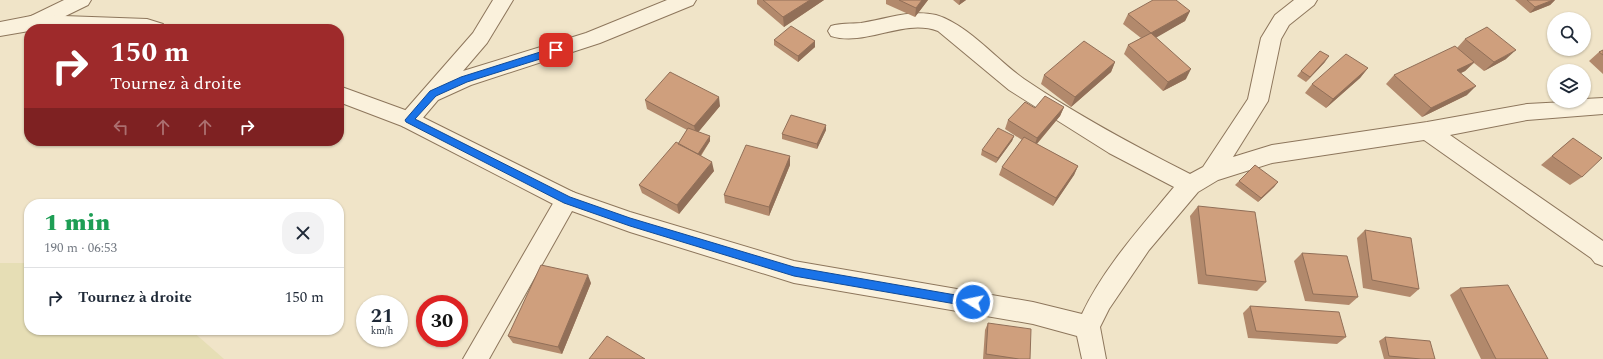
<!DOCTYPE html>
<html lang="fr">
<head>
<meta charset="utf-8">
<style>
	:root { --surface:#fff; --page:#f2f2f3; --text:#1f2937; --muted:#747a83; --line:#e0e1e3 }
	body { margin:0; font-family:Spectral,serif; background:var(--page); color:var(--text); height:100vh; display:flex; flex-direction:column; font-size:15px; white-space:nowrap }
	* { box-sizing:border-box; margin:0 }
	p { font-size:13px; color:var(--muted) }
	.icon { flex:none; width:22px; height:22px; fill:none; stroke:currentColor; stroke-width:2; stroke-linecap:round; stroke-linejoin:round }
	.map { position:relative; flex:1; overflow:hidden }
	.panel { position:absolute; left:24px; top:199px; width:320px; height:136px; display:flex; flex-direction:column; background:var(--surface); border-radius:16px; box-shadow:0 1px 3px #0004 }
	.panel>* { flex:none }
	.hud { position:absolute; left:24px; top:24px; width:320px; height:122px; border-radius:16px; box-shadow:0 1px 3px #0004; background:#9e2a2b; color:#fff; overflow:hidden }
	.buttons { position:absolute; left:1547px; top:12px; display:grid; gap:8px }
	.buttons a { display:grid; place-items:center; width:44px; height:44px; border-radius:50%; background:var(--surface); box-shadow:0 1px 3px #0004; font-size:20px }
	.speed { position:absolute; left:356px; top:295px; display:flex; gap:8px; font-size:20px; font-weight:700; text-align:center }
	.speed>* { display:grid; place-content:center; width:52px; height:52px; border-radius:50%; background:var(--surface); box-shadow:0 1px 3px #0004; line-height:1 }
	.speed small { font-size:10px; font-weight:400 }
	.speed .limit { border:6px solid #d22; background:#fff; color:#111 }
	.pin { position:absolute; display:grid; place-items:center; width:34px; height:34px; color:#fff; margin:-17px; border-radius:8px; box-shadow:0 2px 6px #0006 }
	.me { position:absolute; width:44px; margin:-22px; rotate:280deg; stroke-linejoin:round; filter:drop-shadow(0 0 3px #0008) }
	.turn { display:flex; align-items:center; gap:14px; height:84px; padding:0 20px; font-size:18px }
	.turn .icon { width:52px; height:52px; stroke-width:2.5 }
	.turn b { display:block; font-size:28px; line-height:34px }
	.lanes { display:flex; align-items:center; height:38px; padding:0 20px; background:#0003; justify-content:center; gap:20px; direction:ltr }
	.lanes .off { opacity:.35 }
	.round { display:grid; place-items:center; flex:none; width:42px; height:42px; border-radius:16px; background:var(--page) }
	.summary { display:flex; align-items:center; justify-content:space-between; height:68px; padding:0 20px }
	h1 { font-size:24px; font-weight:800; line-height:30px; color:#1e9e55 }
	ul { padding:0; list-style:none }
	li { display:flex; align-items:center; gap:12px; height:60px; padding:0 20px; border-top:1px solid var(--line) }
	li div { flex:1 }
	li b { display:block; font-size:15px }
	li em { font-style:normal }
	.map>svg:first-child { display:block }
	.farmland { fill:#e6deb5 }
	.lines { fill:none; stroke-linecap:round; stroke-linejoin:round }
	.minor-casing { stroke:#8d765c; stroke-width:2 }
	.tertiary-casing { stroke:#8d765c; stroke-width:2 }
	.minor { fill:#faf1dc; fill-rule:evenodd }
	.tertiary { fill:#faf1dc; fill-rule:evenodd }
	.wall { fill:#b2896c }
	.shaded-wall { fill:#916f58 }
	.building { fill:#cf9f7d; stroke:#916f58 }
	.route { fill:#1a73e8; stroke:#114b97 }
</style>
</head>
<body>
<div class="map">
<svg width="1603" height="359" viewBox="0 0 1603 359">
	<rect width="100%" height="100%" fill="#f0e4c8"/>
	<path class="farmland" d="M0,263H29V330H191L224,359H0Z"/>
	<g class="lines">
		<g class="minor-casing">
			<path id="minor" d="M64,0H91L88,5L43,27L35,29L29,27L26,22L29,17Z
				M493,0H513L487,43L463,71L586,33L667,0H696L693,5L600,43L471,85L438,100L416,126L409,128L402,126L398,120L402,114L473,33Z
				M1294,0H1317L1314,5L1289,25L1281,39L1268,101L1233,157L1272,145L1427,122L1527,104L1584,101V99L1603,98V114L1527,120L1450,135L1603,241V266L1595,263L1591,258L1424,140L1272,163L1218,180L1198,192L1149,250L1109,309L1100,327L1106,359H1082L1077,336L1033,324L794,283L630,232L572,211L489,359H463L559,193L567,190L630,212L794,261L1033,302L1082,314C1104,267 1141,227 1174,187L1109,153L1009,90L938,31C903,18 866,47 831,36L828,31L831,26C841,23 851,24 861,23C886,19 911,9 936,15C967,24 997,60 1024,79C1077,115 1133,145 1190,174L1203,167L1248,99L1261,38L1275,15Z"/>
		</g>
		<g class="tertiary-casing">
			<path id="tertiary" d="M36,15L147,19L163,24L166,29H29V31L0,36V22Z
				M339,86L416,114L575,193L578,200L575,207L567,210L559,207L402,126L339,102Z"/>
		</g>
		<use href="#minor" class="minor"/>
		<use href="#tertiary" class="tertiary"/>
	</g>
	<path class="wall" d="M757,0H824L784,27L757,4Z
		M886,0H928L915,17L886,4Z
		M953,0H966L959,5Z
		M1515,0H1555L1550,5L1530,13Z
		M1190,11L1185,21L1156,37L1186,79L1163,91L1124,54L1128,45L1141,38L1123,24L1128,14Z
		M1465,39L1506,59L1484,71L1474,63L1465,71L1461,73L1467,95L1422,117L1386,84L1394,75L1457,48Z
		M774,40L815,41V47L798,62L774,45Z
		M1603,50V74L1589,61L1599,52Z
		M1115,62L1111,72L1071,107L1041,84L1044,75Z
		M1325,62L1306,82L1297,76L1301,71Z
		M1368,68L1360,78L1326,108L1305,93L1312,84Z
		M645,100L720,106L698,132L710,141L701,156L714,171L679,214L642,193L639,185L678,144L687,130L647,109Z
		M1064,107L1060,116L1037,144L1078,166L1074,175L1053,206L999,175L1002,167L1022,140L1005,129L1008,120L1035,108Z
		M826,130L817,149L782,139V134Z
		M1014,136L1012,141L996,163L981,155L982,150Z
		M1573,138L1582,177L1570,185L1541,165Z
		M790,156V165L769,216L725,203L724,195Z
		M1239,181L1278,182L1274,187L1258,202L1235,185Z
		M1198,206L1266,282L1257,291L1198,284L1190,216Z
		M1365,230L1419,289L1410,297L1363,288L1357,238Z
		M1302,253L1358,297L1349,305L1305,301L1294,261Z
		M591,283L562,354L513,343L508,336Z
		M1460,288L1548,359H1481L1450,295Z
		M1250,306L1346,337L1337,344L1248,338L1243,313Z
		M988,323L1030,359H983L985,330Z
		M1385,337L1435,359H1384L1379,341Z"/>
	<path class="shaded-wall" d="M810,0H824L784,27L783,17Z
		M922,0H928L915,17L916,8Z
		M960,0H966L959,5Z
		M1553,0H1555L1550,5L1530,13L1535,7Z
		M1190,11L1185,21L1147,43L1151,33Z
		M815,41V47L798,62V56Z
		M1516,50L1506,59L1484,71L1494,62Z
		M1329,56L1325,62L1306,82L1310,77Z
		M1115,62L1111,72L1071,107L1075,97Z
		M1474,62L1465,71L1448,79L1457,70Z
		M1368,68L1360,78L1326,108L1333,99Z
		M1191,69L1186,79L1163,91L1168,82Z
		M1476,86L1467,95L1422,117L1431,108Z
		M719,97L720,106L696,135L694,126Z
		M1064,107L1060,116L1034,147L1037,138Z
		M826,125V130L817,149V144Z
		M710,136V141L698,159V154Z
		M1014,136L1012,141L996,163L998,158Z
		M790,156V165L769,216V207Z
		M712,162L714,171L679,214L677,205Z
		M1078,166L1074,175L1053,206L1056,198Z
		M1278,182L1274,187L1258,202L1261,198Z
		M588,275L591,283L562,354L558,347Z"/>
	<path class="building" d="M763,0H810L783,17Z
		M899,0H922L916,8Z
		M1153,0H1176L1190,11L1151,33L1191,69L1168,82L1128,45L1151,33L1128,14Z
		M1527,0H1553L1535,7Z
		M791,26L815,41L798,56L774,40Z
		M1487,27L1516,50L1494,62L1465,39Z
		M1084,41L1115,62L1075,97L1044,75Z
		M1455,46L1474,62L1457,70L1476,86L1431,108L1394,75Z
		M1603,50V55L1599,52Z
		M1320,51L1329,56L1310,77L1301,71Z
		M1346,54L1368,68L1333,99L1312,84Z
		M670,72L719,97L694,126L645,100Z
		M1045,96L1064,107L1037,138L1008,120L1025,102L1035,108Z
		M791,115L826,125L817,144L782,134Z
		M688,128L710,136L698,154L678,144Z
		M998,128L1014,136L998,158L982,150Z
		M1024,137L1078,166L1056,198L1002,167Z
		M1573,138L1602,158L1582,177L1552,156Z
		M676,142L712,162L677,205L639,185Z
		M746,145L790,156L769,207L724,195Z
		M1255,165L1278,182L1261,198L1239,181Z
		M1198,206L1255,212L1266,282L1206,275Z
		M1365,230L1411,238L1419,289L1372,280Z
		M1302,253L1347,256L1358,297L1313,294Z
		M541,265L588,275L558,347L508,336Z
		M1508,285L1548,359H1496L1460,288Z
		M1250,306L1339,312L1346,337L1256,331Z
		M988,323L1031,329L1030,359H1019L986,354Z
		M607,336L645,359H589Z
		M1385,337L1430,341L1435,359H1421L1389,356Z"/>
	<path class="route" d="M556,47L559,48L560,50L559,53L467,82L436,96L415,119L570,197L630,218L794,267L973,298L977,299L978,302L977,306L973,307L794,276L630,226L564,203L406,122L405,120L430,91L461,77Z"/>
</svg>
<div class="buttons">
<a><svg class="icon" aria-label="search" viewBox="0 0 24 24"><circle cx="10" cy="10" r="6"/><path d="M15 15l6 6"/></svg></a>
<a><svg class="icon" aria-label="layers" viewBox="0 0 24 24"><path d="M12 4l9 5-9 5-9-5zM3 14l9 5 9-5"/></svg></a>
</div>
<div class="speed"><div>21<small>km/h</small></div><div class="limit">30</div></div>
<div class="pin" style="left:556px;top:50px;background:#d93025"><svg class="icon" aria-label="arrive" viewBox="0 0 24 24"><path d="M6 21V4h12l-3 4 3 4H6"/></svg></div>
<svg class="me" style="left:973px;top:302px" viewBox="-20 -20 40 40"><circle r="17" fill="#1a73e8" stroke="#fff" stroke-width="3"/><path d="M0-11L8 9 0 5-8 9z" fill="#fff"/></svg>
<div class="hud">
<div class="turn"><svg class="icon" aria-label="right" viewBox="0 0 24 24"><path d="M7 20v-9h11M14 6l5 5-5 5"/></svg><div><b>150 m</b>Tournez à droite</div></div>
<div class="lanes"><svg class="icon off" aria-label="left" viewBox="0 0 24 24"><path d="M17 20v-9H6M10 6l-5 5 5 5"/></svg><svg class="icon off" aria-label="ahead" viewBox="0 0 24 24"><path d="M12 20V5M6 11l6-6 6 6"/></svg><svg class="icon off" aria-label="ahead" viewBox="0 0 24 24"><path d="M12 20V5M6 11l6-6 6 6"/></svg><svg class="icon" aria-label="right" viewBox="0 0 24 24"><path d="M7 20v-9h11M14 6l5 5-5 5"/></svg></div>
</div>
<section class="panel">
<div class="summary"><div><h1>1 min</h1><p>190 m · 06:53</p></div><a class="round"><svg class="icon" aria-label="close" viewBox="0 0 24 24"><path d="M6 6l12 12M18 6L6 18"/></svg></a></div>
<ul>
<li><svg class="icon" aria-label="right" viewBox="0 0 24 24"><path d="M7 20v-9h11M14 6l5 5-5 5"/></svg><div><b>Tournez à droite</b></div><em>150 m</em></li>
</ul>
</section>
</div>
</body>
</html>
